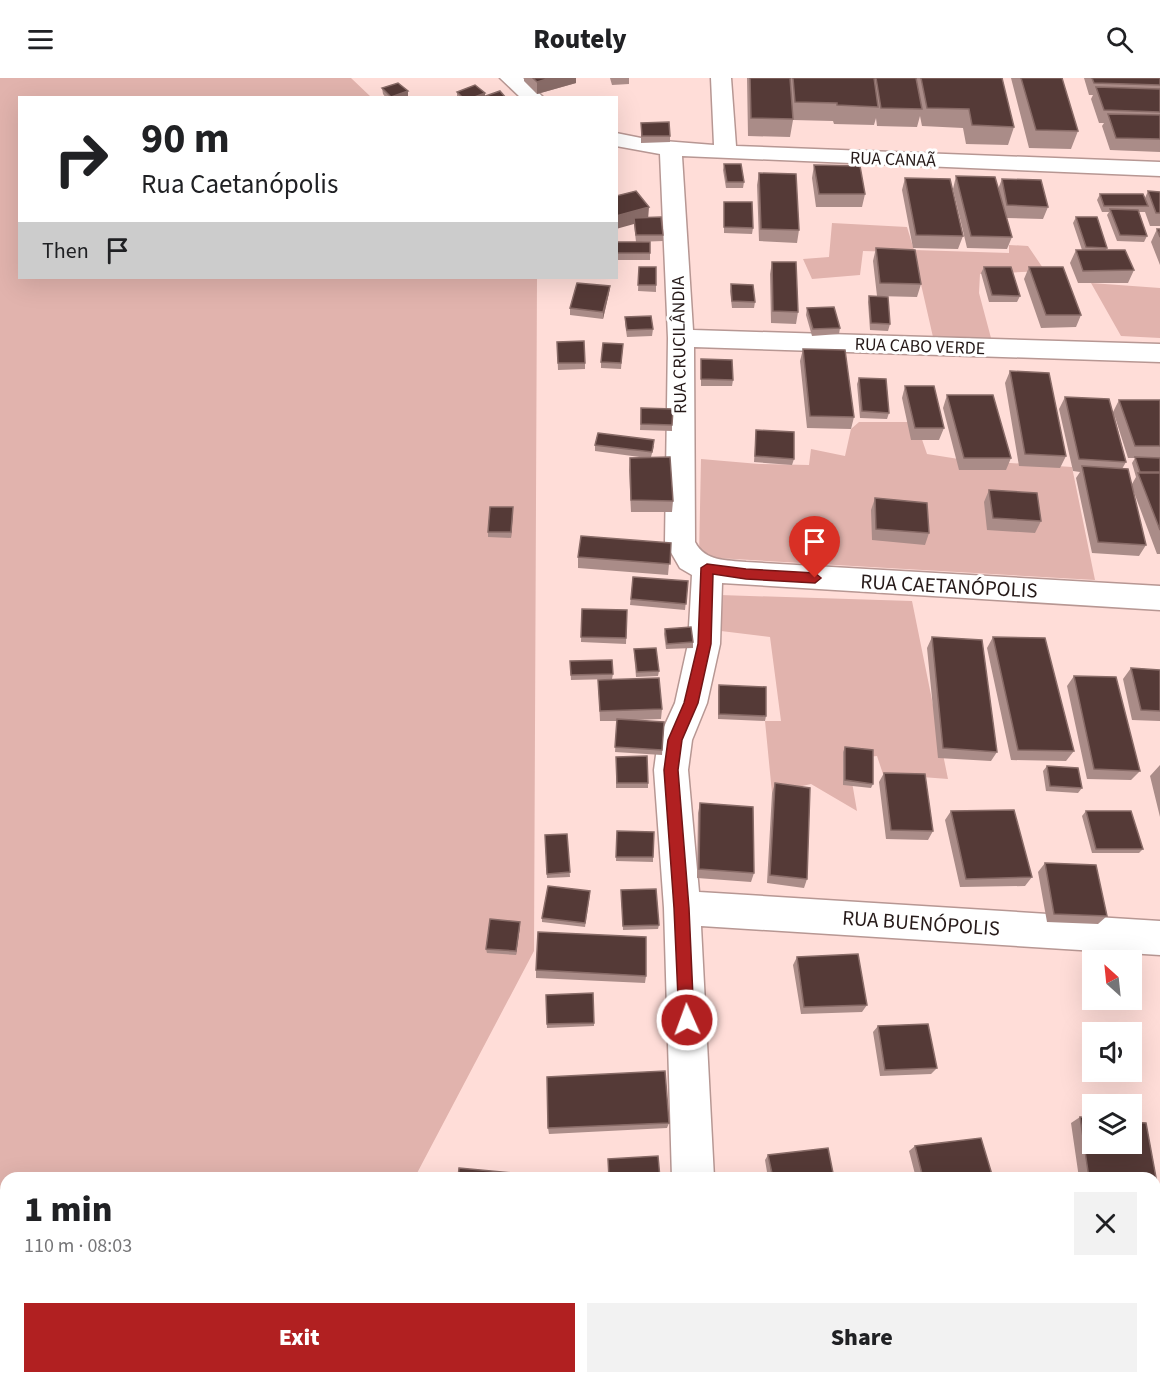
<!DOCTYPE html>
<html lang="en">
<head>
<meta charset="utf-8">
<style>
	:root { --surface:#fff; --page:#f2f2f2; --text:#202124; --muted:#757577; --accent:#b12021 }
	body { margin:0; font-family:"Source Sans 3",sans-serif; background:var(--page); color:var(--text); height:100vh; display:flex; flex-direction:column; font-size:22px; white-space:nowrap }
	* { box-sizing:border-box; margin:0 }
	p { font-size:20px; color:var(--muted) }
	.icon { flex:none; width:33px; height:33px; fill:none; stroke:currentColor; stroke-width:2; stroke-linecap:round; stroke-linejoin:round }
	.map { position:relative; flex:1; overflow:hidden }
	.sheet { position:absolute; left:0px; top:1094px; width:1161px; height:212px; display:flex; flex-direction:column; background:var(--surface); border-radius:18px 18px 0 0; box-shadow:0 6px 24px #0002 }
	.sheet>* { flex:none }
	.banner { position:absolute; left:18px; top:18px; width:600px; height:183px; border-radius:0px; box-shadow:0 6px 24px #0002; background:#fff; color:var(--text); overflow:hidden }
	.needle { width:39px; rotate:333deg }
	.tools { position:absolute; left:1082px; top:872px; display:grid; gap:12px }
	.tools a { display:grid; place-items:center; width:60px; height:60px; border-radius:0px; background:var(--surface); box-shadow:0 6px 24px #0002; font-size:30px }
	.pin { position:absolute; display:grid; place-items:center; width:51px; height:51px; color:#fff; margin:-62px -26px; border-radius:50% 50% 50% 0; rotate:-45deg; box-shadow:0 0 6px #0007 }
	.pin .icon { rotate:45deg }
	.me { position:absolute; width:66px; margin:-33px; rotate:358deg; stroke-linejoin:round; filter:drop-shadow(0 0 4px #0008) }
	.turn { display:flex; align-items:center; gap:21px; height:126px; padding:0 24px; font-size:27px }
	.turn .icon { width:78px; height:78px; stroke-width:2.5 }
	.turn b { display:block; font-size:42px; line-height:51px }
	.then { display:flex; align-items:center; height:57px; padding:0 24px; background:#0003; gap:12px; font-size:22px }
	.round { display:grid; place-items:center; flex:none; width:63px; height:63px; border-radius:0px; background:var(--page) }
	.summary { display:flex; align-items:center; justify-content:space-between; height:102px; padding:0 24px }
	h1 { font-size:36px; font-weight:800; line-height:45px }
	.primary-button { display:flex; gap:12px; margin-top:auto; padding:12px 24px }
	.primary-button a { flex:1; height:69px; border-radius:0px; background:var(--accent); color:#fff; font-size:24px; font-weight:800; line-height:69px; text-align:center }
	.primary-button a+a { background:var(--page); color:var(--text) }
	header { display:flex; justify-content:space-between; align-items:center; height:78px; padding:0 24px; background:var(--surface); font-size:27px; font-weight:800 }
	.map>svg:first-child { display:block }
	.green { fill:#e1b3ad }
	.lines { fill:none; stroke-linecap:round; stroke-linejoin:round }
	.minor-casing { stroke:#b79793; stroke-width:3 }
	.minor { fill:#fff; fill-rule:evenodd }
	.wall { fill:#aa8c88; fill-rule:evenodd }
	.shaded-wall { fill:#886b67 }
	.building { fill:#553a37; stroke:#886b67; stroke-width:1.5 }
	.route { fill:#b12021; stroke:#731515; stroke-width:1.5 }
	.labels { text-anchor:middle; stroke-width:6; stroke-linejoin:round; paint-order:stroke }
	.far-street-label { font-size:18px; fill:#261a19; stroke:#fff }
	.street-label { font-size:21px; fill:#261a19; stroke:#fff }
</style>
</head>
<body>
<header><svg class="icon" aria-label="menu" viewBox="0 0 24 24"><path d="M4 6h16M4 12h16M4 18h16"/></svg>Routely<svg class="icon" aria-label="search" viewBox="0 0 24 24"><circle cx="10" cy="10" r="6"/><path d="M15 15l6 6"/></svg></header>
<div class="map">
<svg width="1160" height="1304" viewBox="0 0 1160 1304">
	<rect width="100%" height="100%" fill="#ffddd8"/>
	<path class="green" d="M0,0H351L371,19L20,20V200H537L534,873L415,1099L6,1100V1299H310L308,1304H0Z
		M832,145L907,149L914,172L1009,175V167L1028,168L1045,193L980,196L979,215L991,260L933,259L915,180L901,174L863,173L860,197L812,201L803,181L829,179Z
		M1091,205L1160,210V260L1121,258Z
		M859,344H916L927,376L965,382L1072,389L1095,502L699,479L701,381L759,386L809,387L811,371L845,378L851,351Z
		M720,517L912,523L948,701L883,696L877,678L848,681L857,733L811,706L772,715L765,643H781L770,559L721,553Z"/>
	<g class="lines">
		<g class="minor-casing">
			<path id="minor" d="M500,0H523L544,20H521Z
				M711,0H731L736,68L1160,84V98L682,78L693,252L1160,266V284L694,269L695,464C705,484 727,482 746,484L1160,508V532L722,505L720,566L707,625L692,662L688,692L699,814L1160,843V877L701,848L714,1100H672L664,830L654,692L658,662L675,625L688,566L692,497L680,490L665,464L668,260L660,76L616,68V55L651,62L714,67Z
				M679,1299H725V1304H679Z"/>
		</g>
		<use href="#minor" class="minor"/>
	</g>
	<path class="wall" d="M524,0H576V5L537,16L524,3Z
		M610,0H629V6L612,7Z
		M747,0H1002L1014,49L1008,67L966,66L963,50L922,48L920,38L917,49L877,48L876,40L874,47L834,46L833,43L793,42L790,59L748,58Z
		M1011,0H1062L1078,53L1071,71L1029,70Z
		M1084,0H1160V74L1110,72L1102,48L1104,45H1099L1091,21L1093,17H1089Z
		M382,10L408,19L386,20L383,16Z
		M457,14L485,15V18L506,20H457Z
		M641,45L670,58V64L641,65Z
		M724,86L744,104L743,110H726L723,92Z
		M814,87L865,116L862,129H816L812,100Z
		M759,95L799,152L797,165L759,163L757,107Z
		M956,98L998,111L1002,101L1048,129L1043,141L1006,140L1012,159L1007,171L967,170L953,111Z
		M905,100L963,158L958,171L913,170L902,112Z
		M1148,113L1160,114V148H1150L1145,134H1139L1147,158L1144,164L1117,163L1107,137L1109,134H1102L1097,122L1100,116L1145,120Z
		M616,118L648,139L663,157V163L636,164L634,146Z
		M724,124L753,150L752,156L724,155Z
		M1076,139L1107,170L1106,172L1134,192L1128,205H1078L1070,185L1076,172H1082L1073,145Z
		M1157,151H1160V187L1151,164Z
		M616,164L650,175V182H616Z
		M876,170L921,206L917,219L877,218L873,183Z
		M772,184L798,234L796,246L771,245L770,196Z
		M639,189L656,207V214L638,213Z
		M984,189L1020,218L1017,224H989L981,195Z
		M1029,189L1081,237L1076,249L1041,250L1024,201Z
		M731,206L755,224L754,230H732L730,213Z
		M610,208L609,215L603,241L570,237V230Z
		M869,218L890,246L888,253L870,252L868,224Z
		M807,230L840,250L839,256L812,258L806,237Z
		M625,239L653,251L652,258L627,259L625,246Z
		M557,264L585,285V291L558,292Z
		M623,266L621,291L601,290V284Z
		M803,271L854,339L851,351L807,350L800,283Z
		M701,281L733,302L732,308H701Z
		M1010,293L1066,378L1060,390L1019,388L1005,305Z
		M859,300L889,335L887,341L860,340L857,306Z
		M905,308L944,350L939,362H911L902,320Z
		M947,317L1011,380L1006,392H959L943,330Z
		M1065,319L1113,334L1119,322H1160V476H1157L1132,409L1146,467L1139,478L1092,475L1076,400L1080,394L1073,393L1059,331ZM1114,336L1128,380H1135L1132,385L1136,399L1132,406L1122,391L1126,384Z
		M641,330L672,347V353L640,352Z
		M756,352L794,381L792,387L754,384Z
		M595,367L654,368L651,379L673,423L672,434H631L629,392L630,380H647L595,373Z
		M989,412L1041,443L1035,455L987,452L984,424Z
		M875,420L929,455L925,467L872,462L871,432Z
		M513,429L511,460L488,459V454Z
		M671,465L668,497L578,490V479Z
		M633,499L688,503L685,532L630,527Z
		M582,531L627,532L626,566L581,564Z
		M665,551L693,564V570L666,571L664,556Z
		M932,559L997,674L991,683L938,680L927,570Z
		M993,559L1074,673L1066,683L1011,682L987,570Z
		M634,571L659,593L658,598L636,599L634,576Z
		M570,583L613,596L612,601L571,602Z
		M1131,590L1160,592V643L1132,642L1123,601Z
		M1074,598L1140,693L1131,702L1087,701L1067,608Z
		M598,602L662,631L661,641L635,642L664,644L662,677L615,674L617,643H600Z
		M719,607L766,638L765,643L718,641V613Z
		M845,669L873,706L871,710L843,707V674Z
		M616,679L648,705V710H616Z
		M1160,687V739L1150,698Z
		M1047,688L1082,710L1078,715L1046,713L1043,693Z
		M884,695L933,753L928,762L886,761L879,704Z
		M775,705L807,801L804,810L767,805L772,715Z
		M700,725L754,795L751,804L697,800L698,735Z
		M951,733L1032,799L1025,808L960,809L945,742Z
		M1086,733L1143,771L1139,775H1092L1082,738Z
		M617,753L653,779V784L616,783Z
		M567,756L570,799L547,800L545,757Z
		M1045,785L1107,838L1098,846L1047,844L1038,794Z
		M621,812L659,847L658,851L623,852Z
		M590,817L585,849L542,844V840Z
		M520,848L516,877L487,875L486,871Z
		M797,879L867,927L862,934L801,936L793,887Z
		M536,892L646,898L645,905L536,900Z
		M546,917L594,945V948L547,950Z
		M878,948L937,990L931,996L880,998L873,954Z
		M1080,1039L1092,1040V1065H1131V1044L1146,1045L1159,1116L1155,1117V1100H1079L1071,1045Z
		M669,1045L667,1050L549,1056L548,1050Z
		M915,1068L993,1100H916L909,1073Z
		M768,1077L834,1100H768L765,1082Z
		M1155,1175L1160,1184V1252H1155Z
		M893,1299H951V1304H893Z
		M992,1299H1051L1052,1304H992Z
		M1108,1299H1155L1160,1304H1108Z"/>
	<path class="shaded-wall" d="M550,0H576V5L537,16V4Z
		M408,13V19L391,20V19Z
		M485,15V20H472Z
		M649,129L648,142L634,140V146L616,151V138Z
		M610,208L609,215L603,241V234Z
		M513,429V435L511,460V454Z
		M520,844V848L516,877V873Z"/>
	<path class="building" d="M533,0H550L537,4Z
		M750,0H790L793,41L751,40Z
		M793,0H874L878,29L837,27V25L795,24Z
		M876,0H916L922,31L881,30Z
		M921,0H1002L1014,49L972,47L969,31L927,30Z
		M1021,0H1062L1078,53L1036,52Z
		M1092,0H1160V7L1094,5Z
		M398,5L408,13L391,19L382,10Z
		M475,7L485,15L472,20H463L457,14Z
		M1096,9L1160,11V34L1104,32Z
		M500,13L506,20H480Z
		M1108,36L1160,37V61L1116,60Z
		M669,44L670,58H642L641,45Z
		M724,86H741L744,104H727Z
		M814,87L860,88L865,116H819Z
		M759,95L796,96L799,152L761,151Z
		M956,98L995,99L1012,159L971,158Z
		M905,100L950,101L963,158L916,157Z
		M1002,101L1041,102L1048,129L1007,127Z
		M636,113L649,129L616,138V118Z
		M1148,113L1160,114V135H1156Z
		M1100,116H1143L1148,128H1104Z
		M724,124H752L753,150L724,149Z
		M1110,131L1138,132L1147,158L1120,157Z
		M661,139L663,157H636L634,140Z
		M1076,139H1097L1107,170L1086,169Z
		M1157,151H1160V159Z
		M616,164H650V175H616Z
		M876,170L915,172L921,206L880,205Z
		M1076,172H1125L1134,192L1083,193Z
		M772,184H796L798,234L773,233Z
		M639,189H656V207H638Z
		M984,189H1011L1020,218L992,217Z
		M1029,189H1063L1081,237H1046Z
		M577,205L610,208L603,234L570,230Z
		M731,206L753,207L755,224L732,223Z
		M869,218L888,219L890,246L871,245Z
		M834,229L840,250L813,251L807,230Z
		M651,238L653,251L627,252L625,239Z
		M584,263L585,285H558L557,264Z
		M603,265L623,266L621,285L601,284Z
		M803,271L845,272L854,339L810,338Z
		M701,281L732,282L733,302L701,301Z
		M1010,293L1049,295L1066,378L1025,376Z
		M859,300L886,301L889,335L862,333Z
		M905,308H934L944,350H915Z
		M947,317H993L1011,380H964Z
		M1065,319L1109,321L1126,384L1079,381Z
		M1119,322H1160V368H1135Z
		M641,330L673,331L672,347L641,346Z
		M756,352L794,354V381L755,378Z
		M598,355L654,362L652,374L595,367Z
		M670,379L673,423L631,422L630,380Z
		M1135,379L1160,380V394H1140Z
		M1082,388L1128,391L1146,467L1098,464Z
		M1138,395H1160V452Z
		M989,412L1037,415L1041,443L993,440Z
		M875,420L927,425L929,455L876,451Z
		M490,429H513L511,454H488Z
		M581,458L671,465L670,486L578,479Z
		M633,499L688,503L686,526L631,521Z
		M582,531L627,532L626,560L581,559Z
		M691,549L693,564L667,566L665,551Z
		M932,559L982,562L997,674L943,670Z
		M993,559L1045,560L1074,673L1018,672Z
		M656,570L659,593L637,594L634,571Z
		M612,582L613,596L571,597L570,583Z
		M1131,590L1160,592V633L1141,632Z
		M1074,598L1116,599L1140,693L1094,691Z
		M659,600L662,631L600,633L598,602Z
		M719,607L766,609V638L719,636Z
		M617,641L664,644L662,672L615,669Z
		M845,669L873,672V706L845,702Z
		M647,678L648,705H617L616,679Z
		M1047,688L1078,690L1082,710L1050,708Z
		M884,695L925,696L933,753L891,752Z
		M775,705L810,710L807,801L770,797Z
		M700,725L753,729L754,795L699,791Z
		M1014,732L1032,799L966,801L951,733Z
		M1086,733H1131L1143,771H1096Z
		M617,753L654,754L653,779H616Z
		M567,756L570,794L547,796L545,757Z
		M1045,785L1096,787L1107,838L1054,836Z
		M548,808L590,813L585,845L542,840Z
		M656,811L659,847L623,848L621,812Z
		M490,841L520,844L516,873L486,871Z
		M538,854L646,859V898L536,892Z
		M858,876L867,927L804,929L797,879Z
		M593,915L594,945L547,946L546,917Z
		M928,946L937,990L885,992L878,948Z
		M665,993L669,1045L548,1050L547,999Z
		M1080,1039L1092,1040V1065H1131V1044L1146,1045L1159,1116L1155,1115V1100H1089Z
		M981,1060L993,1100H923L915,1068Z
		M828,1070L834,1100H773L768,1077Z
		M658,1078L660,1100H609L608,1081Z
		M459,1090L512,1095V1100H458Z
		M1155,1175H1158L1160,1184V1250L1155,1249Z
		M1155,1273L1160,1274V1304H1119V1299H1155Z
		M588,1299H663L664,1304H589Z
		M725,1299H760V1304H726Z
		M899,1299H951V1304H899Z
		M996,1299H1051L1052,1304H997Z"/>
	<path class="route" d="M707,486L746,491L815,495L821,500L815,505L746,501L713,496L711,566L698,625L682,662L678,692L689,830L694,942L692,948L687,950L681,948L679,942L674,830L664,692L668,662L684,625L698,566L701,490Z"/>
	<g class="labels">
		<g class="far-street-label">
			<text transform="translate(893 81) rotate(2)" y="6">RUA CANAÃ</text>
			<text transform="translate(679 267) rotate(-91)" y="6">RUA CRUCILÂNDIA</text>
			<text transform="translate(920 268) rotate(2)" y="6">RUA CABO VERDE</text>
		</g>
		<g class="street-label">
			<text transform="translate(949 508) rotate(3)" y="7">RUA CAETANÓPOLIS</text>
			<text transform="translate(921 845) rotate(4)" y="7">RUA BUENÓPOLIS</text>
		</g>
	</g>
</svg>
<div class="tools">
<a><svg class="needle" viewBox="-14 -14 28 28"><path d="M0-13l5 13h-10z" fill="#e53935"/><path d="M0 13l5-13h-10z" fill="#757577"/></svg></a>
<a><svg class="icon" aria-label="sound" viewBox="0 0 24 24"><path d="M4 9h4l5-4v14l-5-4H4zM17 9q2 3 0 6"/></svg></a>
<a><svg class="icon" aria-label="layers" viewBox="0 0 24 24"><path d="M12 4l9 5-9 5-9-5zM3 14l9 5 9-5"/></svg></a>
</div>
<div class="pin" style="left:815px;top:500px;background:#d93025"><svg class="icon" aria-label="arrive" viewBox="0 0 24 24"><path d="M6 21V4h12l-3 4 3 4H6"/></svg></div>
<svg class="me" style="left:687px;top:942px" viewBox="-20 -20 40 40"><circle r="17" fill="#b12021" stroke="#fff" stroke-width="3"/><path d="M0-11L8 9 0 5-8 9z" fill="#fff"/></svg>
<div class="banner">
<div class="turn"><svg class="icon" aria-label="right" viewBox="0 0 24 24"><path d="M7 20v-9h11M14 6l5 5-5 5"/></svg><div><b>90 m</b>Rua Caetanópolis</div></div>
<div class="then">Then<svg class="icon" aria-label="arrive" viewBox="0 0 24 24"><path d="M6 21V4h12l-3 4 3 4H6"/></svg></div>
</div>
<section class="sheet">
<div class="summary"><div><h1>1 min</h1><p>110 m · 08:03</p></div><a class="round"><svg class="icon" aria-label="close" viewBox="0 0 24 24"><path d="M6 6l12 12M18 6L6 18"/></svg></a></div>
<div class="primary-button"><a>Exit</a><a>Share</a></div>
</section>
</div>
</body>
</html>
